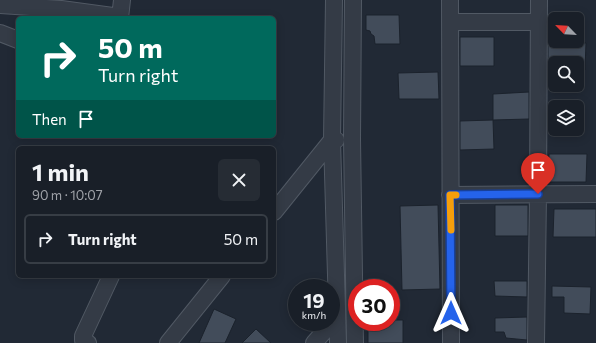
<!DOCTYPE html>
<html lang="en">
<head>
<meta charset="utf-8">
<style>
	:root { --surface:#191f28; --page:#262c34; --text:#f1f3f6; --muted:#9fa2a8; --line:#373d45 }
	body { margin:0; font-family:Commissioner,sans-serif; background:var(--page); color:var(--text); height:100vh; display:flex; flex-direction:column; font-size:15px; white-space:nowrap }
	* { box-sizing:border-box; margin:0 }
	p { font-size:13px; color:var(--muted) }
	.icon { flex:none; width:22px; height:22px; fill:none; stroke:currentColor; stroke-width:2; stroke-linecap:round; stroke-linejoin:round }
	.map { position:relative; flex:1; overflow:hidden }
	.panel { position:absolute; left:16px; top:146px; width:260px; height:132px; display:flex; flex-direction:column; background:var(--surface); border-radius:6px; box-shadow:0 2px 10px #0003,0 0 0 1px var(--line) }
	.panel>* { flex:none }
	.guide { position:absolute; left:16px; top:16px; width:260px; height:122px; border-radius:6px; box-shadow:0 2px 10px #0003,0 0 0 1px var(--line); background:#00695c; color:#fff; overflow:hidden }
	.needle { width:26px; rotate:295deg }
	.tools { position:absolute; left:548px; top:12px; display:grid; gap:8px }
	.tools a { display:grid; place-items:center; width:36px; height:36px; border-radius:6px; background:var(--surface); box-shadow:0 2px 10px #0003,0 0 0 1px var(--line); font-size:20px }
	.speed { position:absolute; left:288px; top:279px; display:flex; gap:8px; font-size:20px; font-weight:700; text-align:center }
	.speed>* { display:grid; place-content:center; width:52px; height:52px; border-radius:50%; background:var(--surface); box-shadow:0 2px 10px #0003,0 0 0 1px var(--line); line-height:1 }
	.speed small { font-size:10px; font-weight:400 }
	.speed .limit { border:6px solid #d22; background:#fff; color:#111 }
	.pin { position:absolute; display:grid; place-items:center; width:34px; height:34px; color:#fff; margin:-41px -17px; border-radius:50% 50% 50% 0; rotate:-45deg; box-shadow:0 0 4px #0007 }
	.pin .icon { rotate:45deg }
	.me { position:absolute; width:44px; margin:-22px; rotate:0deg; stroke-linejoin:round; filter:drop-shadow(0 0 3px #0008) }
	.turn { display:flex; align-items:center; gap:14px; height:84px; padding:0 16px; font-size:18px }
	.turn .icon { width:52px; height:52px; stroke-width:2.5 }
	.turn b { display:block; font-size:28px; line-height:34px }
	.then { display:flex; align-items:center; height:38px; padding:0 16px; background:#0003; gap:8px; font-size:15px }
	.round { display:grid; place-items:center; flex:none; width:42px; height:42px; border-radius:6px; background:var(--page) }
	.summary { display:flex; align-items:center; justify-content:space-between; height:68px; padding:0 16px }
	h1 { font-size:24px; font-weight:700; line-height:30px }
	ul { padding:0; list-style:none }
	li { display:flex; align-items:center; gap:12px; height:50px; margin:0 8px 6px; padding:0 8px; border:2px solid var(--line); border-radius:6px }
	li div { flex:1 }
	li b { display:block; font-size:15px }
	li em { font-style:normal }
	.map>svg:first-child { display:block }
	.building { fill:#424c5a; stroke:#1b222c }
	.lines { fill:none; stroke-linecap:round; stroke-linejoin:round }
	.minor-casing { stroke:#515964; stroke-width:18 }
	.minor { stroke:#343b46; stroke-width:16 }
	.route-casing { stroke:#184099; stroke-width:10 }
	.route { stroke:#2563eb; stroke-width:7 }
	.slow { stroke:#f59e0b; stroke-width:7 }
</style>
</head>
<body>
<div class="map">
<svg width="596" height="343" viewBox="0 0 596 343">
	<rect width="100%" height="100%" fill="#212935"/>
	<path class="building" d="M366,15H399L400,44H375L374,36L371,34L370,31L366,30Z
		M460,37H494V66H460Z
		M548,42L586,43L585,70H577V63H555V70H548Z
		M438,72L439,99H399L398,73Z
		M529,92V119L493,120V94Z
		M493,120L494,149L460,150V121Z
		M549,154H587L586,182H548Z
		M438,205L440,289L402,290L400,206Z
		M495,205H528V236H495Z
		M554,209H596V237H553Z
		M494,281H527V297L495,296Z
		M552,286L591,287L590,314L564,313V297H552Z
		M214,309L236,319L225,343H199Z
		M527,317V340L506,338L504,332H495V318Z
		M391,320H403V343H368V322H391Z
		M256,329L271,343H242Z"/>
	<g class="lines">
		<g class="minor-casing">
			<path id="minor" d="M334,0L332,140L338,343
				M353,0L352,139L355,343
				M450,0L451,343
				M0,5L61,9L120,17
				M120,18L122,0
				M450,22H539
				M0,33L18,40
				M450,195L596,194
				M274,212L332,140H336
				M88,343L83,340V336L111,276
				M168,343L222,276
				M314,343L337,317
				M536,343L538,194L539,0"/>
		</g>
		<use href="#minor" class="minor"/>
	</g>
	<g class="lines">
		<g class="route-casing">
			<path id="route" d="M451,313L450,195L538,194"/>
		</g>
		<use href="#route" class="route"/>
		<path class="slow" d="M451,230L450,195H456"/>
	</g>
</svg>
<div class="tools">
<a><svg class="needle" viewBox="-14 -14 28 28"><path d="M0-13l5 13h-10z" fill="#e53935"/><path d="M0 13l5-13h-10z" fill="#9fa2a8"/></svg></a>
<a><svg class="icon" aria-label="search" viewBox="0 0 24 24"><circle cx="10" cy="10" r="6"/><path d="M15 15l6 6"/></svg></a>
<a><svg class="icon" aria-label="layers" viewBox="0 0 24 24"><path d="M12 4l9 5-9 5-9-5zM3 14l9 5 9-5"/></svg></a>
</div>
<div class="speed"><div>19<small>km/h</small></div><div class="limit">30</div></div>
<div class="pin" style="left:538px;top:194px;background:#d93025"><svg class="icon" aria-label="arrive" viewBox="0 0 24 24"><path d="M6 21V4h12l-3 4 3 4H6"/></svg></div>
<svg class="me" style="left:451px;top:313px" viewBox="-20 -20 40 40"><path d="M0-17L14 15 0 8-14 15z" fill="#2563eb" stroke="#fff" stroke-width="4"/></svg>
<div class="guide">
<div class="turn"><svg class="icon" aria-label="right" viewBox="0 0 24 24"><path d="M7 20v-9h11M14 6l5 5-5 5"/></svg><div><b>50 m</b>Turn right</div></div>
<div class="then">Then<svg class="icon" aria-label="arrive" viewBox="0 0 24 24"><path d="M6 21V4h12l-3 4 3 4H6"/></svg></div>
</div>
<section class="panel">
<div class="summary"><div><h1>1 min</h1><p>90 m · 10:07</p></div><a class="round"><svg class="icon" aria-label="close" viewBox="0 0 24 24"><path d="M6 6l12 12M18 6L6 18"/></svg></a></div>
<ul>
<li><svg class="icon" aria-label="right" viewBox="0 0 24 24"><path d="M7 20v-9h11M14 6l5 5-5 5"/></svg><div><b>Turn right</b></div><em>50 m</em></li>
</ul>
</section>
</div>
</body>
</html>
